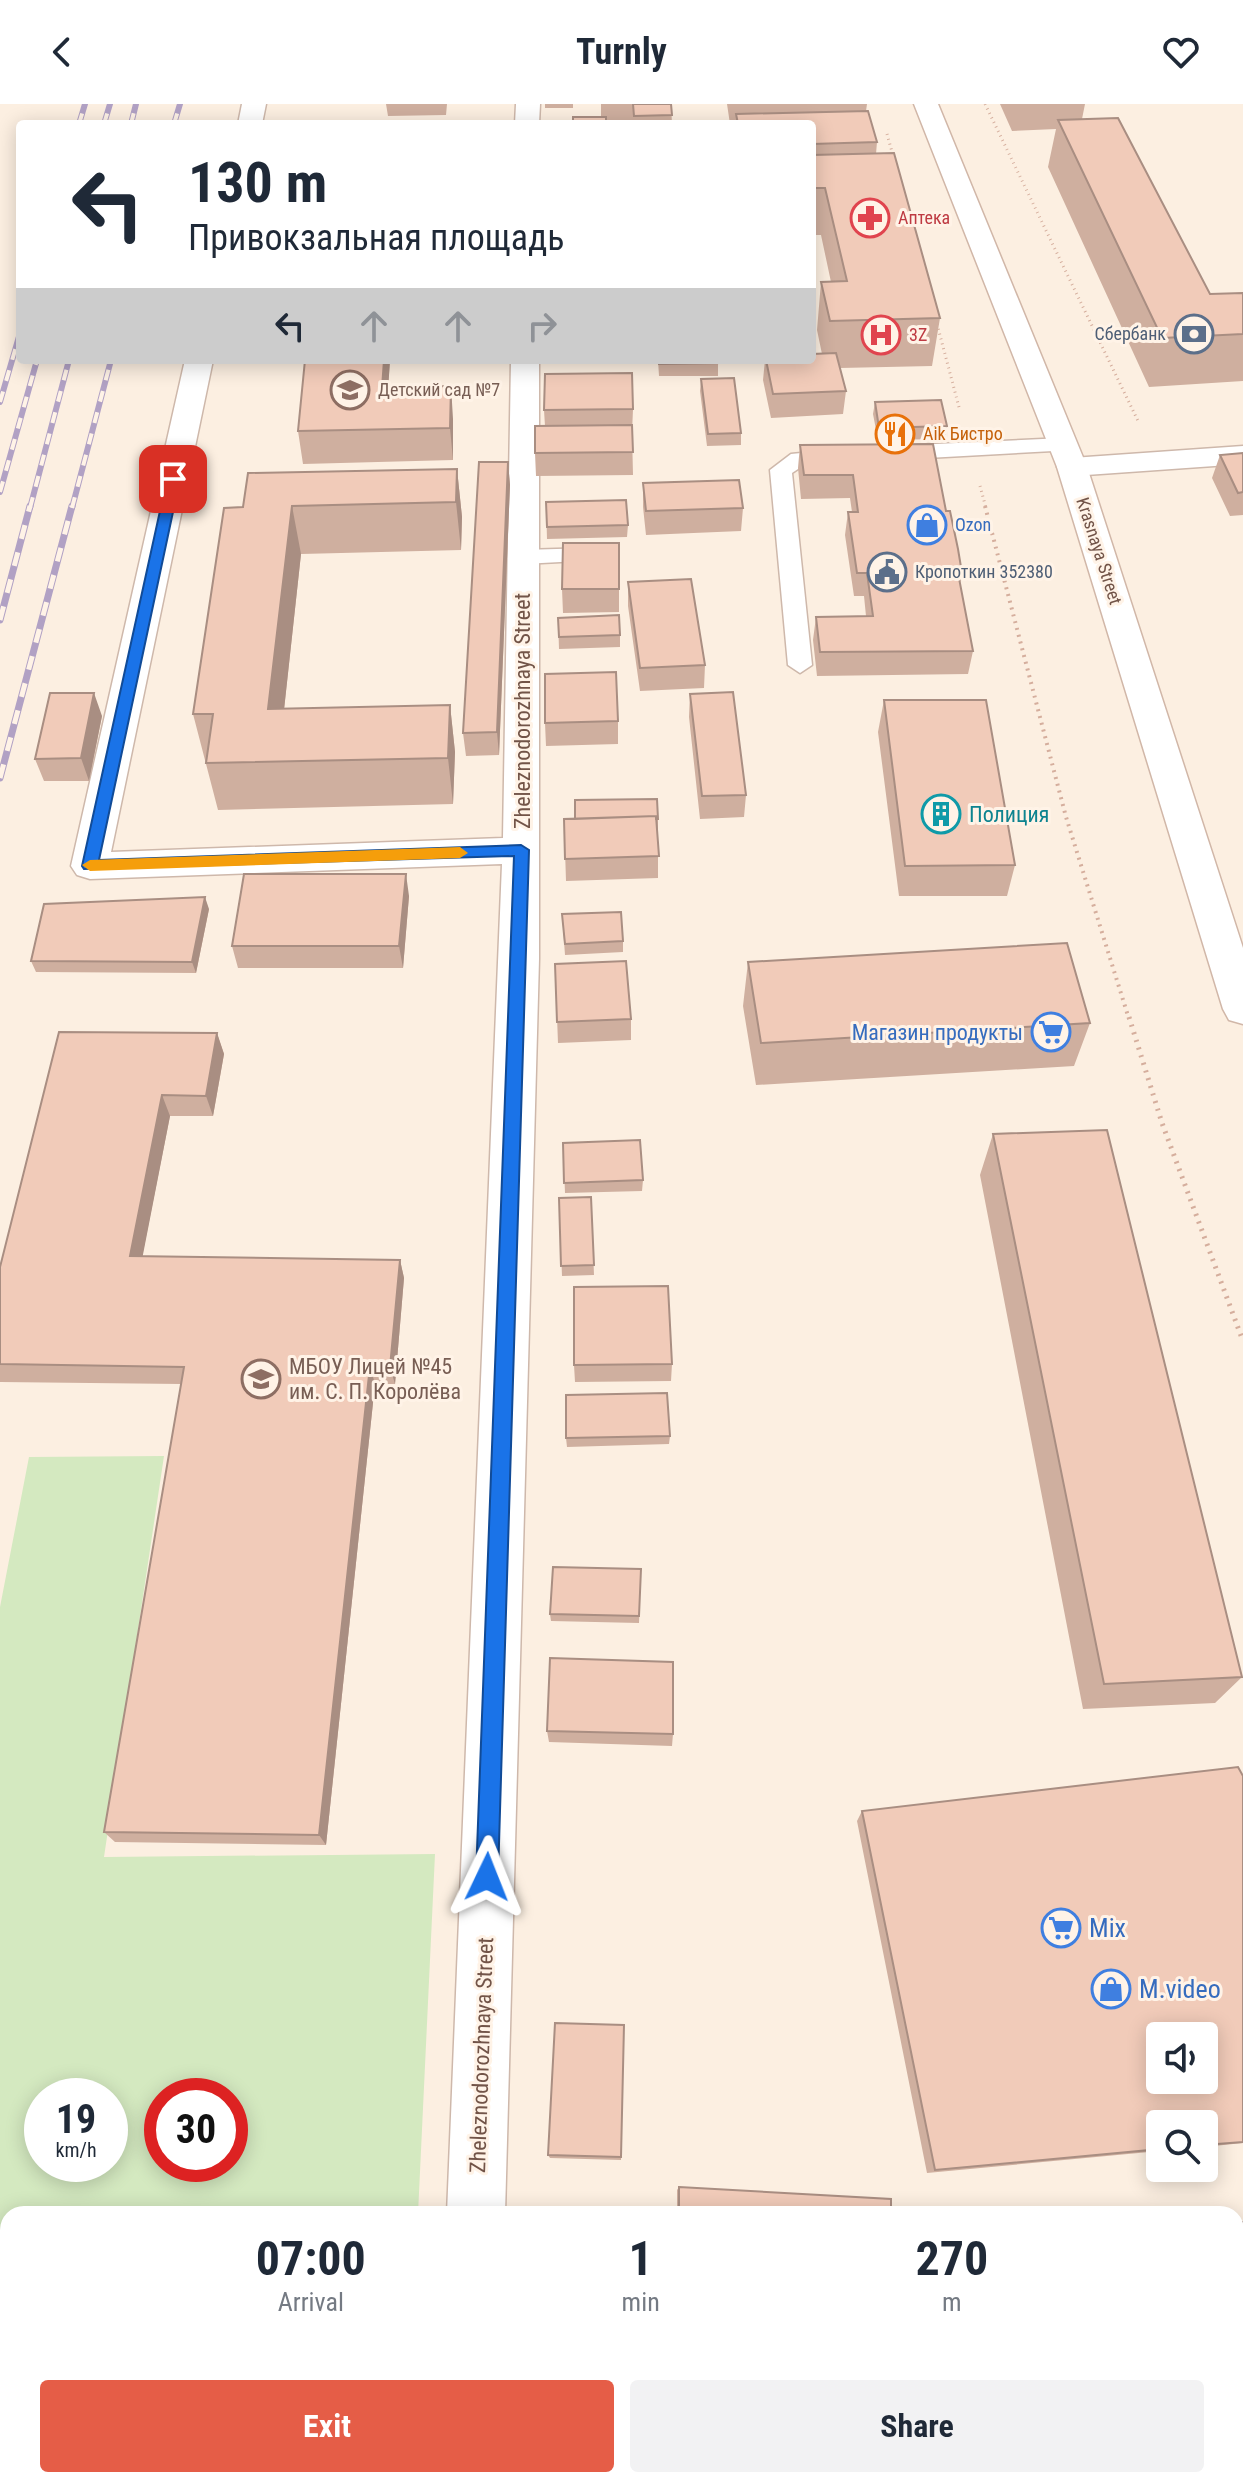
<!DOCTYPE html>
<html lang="en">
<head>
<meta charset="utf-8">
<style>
	:root { --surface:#fff; --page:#f2f2f3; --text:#1f2937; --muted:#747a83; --accent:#e55d47 }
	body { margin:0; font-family:"Roboto Condensed",sans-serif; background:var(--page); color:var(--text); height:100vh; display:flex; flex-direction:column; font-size:30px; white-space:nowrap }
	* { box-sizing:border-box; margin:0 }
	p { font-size:26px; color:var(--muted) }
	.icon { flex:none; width:44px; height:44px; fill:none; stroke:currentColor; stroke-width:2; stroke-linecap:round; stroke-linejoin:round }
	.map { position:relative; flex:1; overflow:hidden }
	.panel { position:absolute; left:0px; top:2102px; width:1244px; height:282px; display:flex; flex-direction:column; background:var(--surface); border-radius:24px 24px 0 0; box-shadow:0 4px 20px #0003 }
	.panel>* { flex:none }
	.guide { position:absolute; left:16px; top:16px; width:800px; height:244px; border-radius:8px; box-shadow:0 4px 20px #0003; background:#fff; color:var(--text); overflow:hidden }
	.tools { position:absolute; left:1146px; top:1918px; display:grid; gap:16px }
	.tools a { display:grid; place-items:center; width:72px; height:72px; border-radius:8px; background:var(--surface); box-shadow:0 4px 20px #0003; font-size:40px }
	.speed { position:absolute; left:24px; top:1974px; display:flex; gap:16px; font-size:40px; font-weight:700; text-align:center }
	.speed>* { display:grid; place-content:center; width:104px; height:104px; border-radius:50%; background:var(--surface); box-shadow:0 4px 20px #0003; line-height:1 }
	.speed small { font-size:20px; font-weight:400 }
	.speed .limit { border:12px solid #d22; background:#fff; color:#111 }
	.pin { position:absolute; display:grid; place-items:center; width:68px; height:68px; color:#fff; margin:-34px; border-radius:16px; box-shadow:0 4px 12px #0006 }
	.me { position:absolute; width:88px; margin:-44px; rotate:2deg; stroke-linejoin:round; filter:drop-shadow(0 0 6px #0008) }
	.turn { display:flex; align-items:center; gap:28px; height:168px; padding:0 40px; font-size:36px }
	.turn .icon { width:104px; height:104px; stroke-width:2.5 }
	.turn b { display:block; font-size:56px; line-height:68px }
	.lanes { display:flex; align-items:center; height:76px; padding:0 40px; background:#0003; justify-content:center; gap:40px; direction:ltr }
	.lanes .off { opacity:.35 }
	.eta { display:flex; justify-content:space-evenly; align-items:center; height:136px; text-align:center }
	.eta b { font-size:48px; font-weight:700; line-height:56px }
	.action { display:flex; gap:16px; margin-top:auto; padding:16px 40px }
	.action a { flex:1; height:92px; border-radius:8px; background:var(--accent); color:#fff; font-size:32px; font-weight:700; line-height:92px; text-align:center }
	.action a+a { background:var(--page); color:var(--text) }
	header { display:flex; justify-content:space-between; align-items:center; height:104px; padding:0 40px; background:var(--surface); font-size:36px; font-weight:700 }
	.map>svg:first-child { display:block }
	.green { fill:#d4e9c0; fill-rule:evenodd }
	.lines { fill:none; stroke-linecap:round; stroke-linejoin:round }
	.lane-casing { stroke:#ceb8ab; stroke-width:3 }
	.street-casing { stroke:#ceb8ab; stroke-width:3 }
	.secondary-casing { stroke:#d1b7a8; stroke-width:3 }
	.path-far2 { stroke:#d5ae9d; stroke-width:3; stroke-dasharray:1 4; stroke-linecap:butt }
	.path-far1 { stroke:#d5ae9d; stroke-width:4; stroke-dasharray:2 5; stroke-linecap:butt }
	.path { stroke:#d5ae9d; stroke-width:5; stroke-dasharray:2 6; stroke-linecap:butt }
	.lane { fill:#fff; fill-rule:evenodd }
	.street { fill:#fff; fill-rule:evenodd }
	.secondary { fill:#fff; fill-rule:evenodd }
	.rail-far1-casing { stroke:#b1a1c4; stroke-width:6 }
	.rail-casing { stroke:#b1a1c4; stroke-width:7 }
	.rail-far1 { stroke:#fff3e7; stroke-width:4; stroke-dasharray:11; stroke-linecap:butt }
	.rail { stroke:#fff3e7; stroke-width:5; stroke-dasharray:14; stroke-linecap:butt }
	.wall { fill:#cfaf9f }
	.shaded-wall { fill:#a98e82 }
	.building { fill:#f1cbb9; stroke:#a98e82; stroke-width:2; fill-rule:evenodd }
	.route { fill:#1a73e8; stroke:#114b97; stroke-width:2 }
	.slow { fill:#f59e0b }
	.labels { text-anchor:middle; stroke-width:6; stroke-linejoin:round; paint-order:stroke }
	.far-health-label { font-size:18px; fill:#be3a42; stroke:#fff3e7; text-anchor:start }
	.far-service-label { font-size:18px; fill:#4e5e75; stroke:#fff3e7; text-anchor:end }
	.far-education-label { font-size:18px; fill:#785e54; stroke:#fff3e7; text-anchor:start }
	.far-food-label { font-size:18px; fill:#c56008; stroke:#fff3e7; text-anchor:start }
	.far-shop-label { font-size:18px; fill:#366cbe; stroke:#fff3e7; text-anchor:start }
	.far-street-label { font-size:18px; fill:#725448; stroke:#fff3e7 }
	.street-label { font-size:22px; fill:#725448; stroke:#fff3e7 }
	.culture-label { font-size:22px; fill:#0d838f; stroke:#fff3e7; text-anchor:start }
	.shop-label { font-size:22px; fill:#366cbe; stroke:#fff3e7; text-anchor:end }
	.education-label { font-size:22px; fill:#785e54; stroke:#fff3e7; text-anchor:start }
	.near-shop-label { font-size:26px; fill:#366cbe; stroke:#fff3e7; text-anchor:start }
</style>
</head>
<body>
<header><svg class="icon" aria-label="back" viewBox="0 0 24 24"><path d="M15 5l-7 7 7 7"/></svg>Turnly<svg class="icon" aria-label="heart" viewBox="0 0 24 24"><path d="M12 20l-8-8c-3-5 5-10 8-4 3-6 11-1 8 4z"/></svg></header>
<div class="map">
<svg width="1243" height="2383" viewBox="0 0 1243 2383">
	<rect width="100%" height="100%" fill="#fcefe1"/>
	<path class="green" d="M164,1352L104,1753L435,1750L418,2110H8V2192H0V1503L29,1353ZM42,1992H110V2060H42ZM162,1992H230V2060H162Z"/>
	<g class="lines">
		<g class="lane-casing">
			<path id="lane" d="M1064,334L1072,336L1075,341L1072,346L891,356L880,349L891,342Z
				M841,345L852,352L849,357L804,361L792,369L812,561L800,569L788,561L770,366L791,350Z
				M590,444L602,451L598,456L523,460L511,453L523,446Z"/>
		</g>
		<g class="street-casing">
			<path id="street" d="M242,0H266L262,20H238Z
				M516,0H540L539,20H515Z
				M185,256H213L111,748L503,734L511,256H539V855L505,2110H447L502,760L90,775L77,771L71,762Z
				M1243,342V360L1072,372L1061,369L1057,363L1061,357L1072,354Z
				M437,2376H501L500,2383H436Z"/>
		</g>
		<g class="secondary-casing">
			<path id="secondary" d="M914,0H938L1087,363L1243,844V920L1229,916L1223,905L1057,363Z"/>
		</g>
		<path class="path-far2" d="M985,0L1139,319
			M887,30L894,55
			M937,220L960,307
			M980,382L986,404"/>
		<path class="path-far1" d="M985,402L1066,713L1129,915"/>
		<path class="path" d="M1129,913L1162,1019L1243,1237"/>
		<use href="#lane" class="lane"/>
		<use href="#street" class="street"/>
		<use href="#secondary" class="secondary"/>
		<g class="rail-far1-casing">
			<path id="rail-far1" d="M79,20L85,0
				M104,20L110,0
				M131,20L136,0
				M174,20L180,0
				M0,298L20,229
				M0,388L37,256
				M30,404L69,256
				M72,404L111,256"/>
		</g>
		<g class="rail-casing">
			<path id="rail" d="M0,516L30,402
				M0,674L72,402"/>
		</g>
		<use href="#rail-far1" class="rail-far1"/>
		<use href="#rail" class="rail"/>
	</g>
	<path class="wall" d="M386,0H447L446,11L388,12Z
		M545,0H573V4H545Z
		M601,0H671L672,20H573L601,13Z
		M727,0H867L866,7L877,38L876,50L940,214L932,262L840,264L846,287L843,310L771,314L763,276L765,256H812L822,250L817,226L821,178H831L821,131H812V20H730Z
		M1000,0H1085L1082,15L1210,190L1243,189V277L1149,283L1048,63L1056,25L1012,27Z
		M305,256H407H390L388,284L453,315V356L303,360L298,327Z
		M658,256H718V272H659Z
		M701,275L741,329V341L707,342L700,287Z
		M875,298L947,322L945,335L878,336L873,310Z
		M633,305L632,329L633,371L536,372L535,349L545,322L544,306Z
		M800,341L946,407L962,469L960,479L973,547L968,570L817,572L813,536L816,513L866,512L864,492H854L845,431L848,408H852L850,394L801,395L798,364Z
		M1243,349V411L1230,412L1212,374L1220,351Z
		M508,358L510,381L499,651L466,652L463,629Z
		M457,365L462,413L461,446L301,450L284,605L450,601L455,648L453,700L218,706L193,610L243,403Z
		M643,379L743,404L741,427L646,431L643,403Z
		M546,398L628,421L627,433L547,435Z
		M619,439V508L563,509L562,485Z
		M628,478L705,561L704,584L640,587L628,502Z
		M558,514L620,531V543L559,545Z
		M690,590L746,691L744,713L700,715L689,613Z
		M884,596L1015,761L1007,792H899L878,628Z
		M102,612L89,677H44L35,655Z
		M618,617V640L546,642L545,619Z
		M564,715H658V774L566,777Z
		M409,792L403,864H238L232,842Z
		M209,805L196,869L36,868L31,857Z
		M562,810L623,837V848L565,851Z
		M748,858L1090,919L1074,962L756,981L743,902Z
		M555,860L631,915V936L558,939Z
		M217,929L224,950L213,1012H170L142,1153L400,1156L404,1174L395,1280H375L326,1741L115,1738L104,1728L181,1280L0,1278V1163Z
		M993,1030L1242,1573L1215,1599L1083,1605L980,1071Z
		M563,1039L643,1076L642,1087L565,1089Z
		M591,1093L594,1171L562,1172L559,1094Z
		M672,1260L671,1277L575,1278L574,1261Z
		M670,1332L669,1340L567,1343L566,1334Z
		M641,1465L639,1519L551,1517L550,1510Z
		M547,1627L673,1630L672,1642L549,1638Z
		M1243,1672V2039L1204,2043V2020H1160V2047L927,2069L857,1717L862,1707Z
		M624,1921L621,2056L550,2054L548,2051Z
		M679,2083L891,2110H677V2086Z
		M1236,2119L1243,2253H1236Z
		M0,2295H8V2376H227L226,2383H0Z"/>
	<path class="shaded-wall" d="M384,256H390L386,317L382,284Z
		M451,282L453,315V356L450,324Z
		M508,358L510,381L499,651L497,628Z
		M457,365L462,413L461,446L456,398Z
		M292,402L301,450L279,652L268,605Z
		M94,589L102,612L89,677L81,654Z
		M450,601L455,648L453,700L448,654Z
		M406,770L409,792L403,864L399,842Z
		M205,793L209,805L196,869L192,858Z
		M217,929L224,950L213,1012L206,992Z
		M162,991L170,1012L139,1171L130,1152Z
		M400,1156L404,1174L395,1280L390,1263Z
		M370,1262L375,1280L326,1741L319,1731Z
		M205,2376H227L226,2383H205Z"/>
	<path class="building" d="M633,0H671L672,11L634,12Z
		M868,7L877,38L812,40V20H738L736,10Z
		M573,13H606V20H573Z
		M1118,14L1210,190L1243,189V230L1162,234L1058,16Z
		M894,49L940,214L830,217L821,178L847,177L825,84H812V51Z
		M836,249L846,287L773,290L766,256H812V250Z
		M305,256H384L382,284L451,282L450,324L298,327Z
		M659,256H718L719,259L659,260Z
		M632,269L633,305L544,306L545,270Z
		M734,274L741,329L708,330L701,275Z
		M941,296L947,322L879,324L875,298Z
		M632,321L633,348L535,349V322Z
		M933,340L946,407H950L958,445L962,469H958L973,547L820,548L816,513L873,512L867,469H857L848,408H858L853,371H804L800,341Z
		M1243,349V388L1238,389L1220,351Z
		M479,358H508L497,628L463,629Z
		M457,365L456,398L292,402L268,605L450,601L448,654L206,659L213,610H193L224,404L243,403L248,369Z
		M739,376L743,404L646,407L643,379Z
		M626,396L628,421L547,423L546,398Z
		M563,439H619V485H562Z
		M691,475L705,561L640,564L628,478Z
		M619,511L620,531L559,533L558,514Z
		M616,568L618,617L545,619V570Z
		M733,588L746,691L702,692L690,590Z
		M50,589H94L81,654L35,655Z
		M884,596H986L1015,761L905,762Z
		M657,695L658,715H656V712L575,715V696Z
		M656,712L659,752L565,755L564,715Z
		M244,770H406L399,842H232Z
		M205,793L192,858L31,857L44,800Z
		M621,808L623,837L565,840L562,810Z
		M1067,839L1090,919L761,939L748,858Z
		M626,857L631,915L557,918L555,860Z
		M59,928L217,929L206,992L162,991L130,1152L400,1156L390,1263L370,1262L319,1731L104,1728L184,1263L0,1260V1163Z
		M1107,1026L1242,1573L1104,1580L993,1030Z
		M640,1036L643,1076L564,1079L563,1039Z
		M591,1093L594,1161L561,1162L559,1094Z
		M668,1182L672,1260L574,1261V1183Z
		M667,1289L670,1332L566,1334V1291Z
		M553,1463L641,1465L639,1512L550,1510Z
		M550,1554L673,1558V1630L547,1627Z
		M1238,1663L1243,1672V2038L1204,2041V2020H1160V2045L935,2066L862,1707ZM1160,1932H1204V1976H1160Z
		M555,1919L624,1921L621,2053L548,2051Z
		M679,2083L891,2095V2110H679Z
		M1243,2118V2253L1240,2254L1236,2233V2119Z
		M0,2303H8V2376H205V2383H0Z
		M515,2376H663V2383H515Z"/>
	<path class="route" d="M173,371L180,375L99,756L521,741L529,746L498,1773L495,1781L487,1784L480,1781L476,1773L514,752L84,765L82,762L167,375Z"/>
	<path class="slow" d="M460,743L468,749L460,754L90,767L82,761L90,756Z"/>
	<defs>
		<g id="pharmacy-ring" transform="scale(2)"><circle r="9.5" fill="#fff3e7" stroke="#e0444e" stroke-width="1.5"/><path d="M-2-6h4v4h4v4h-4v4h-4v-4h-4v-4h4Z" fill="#e0444e"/></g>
		<g id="bank-ring" transform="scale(2)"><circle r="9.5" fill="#fff3e7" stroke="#5c6f8a" stroke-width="1.5"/><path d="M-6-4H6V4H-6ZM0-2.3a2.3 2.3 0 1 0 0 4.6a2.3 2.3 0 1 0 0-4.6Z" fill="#5c6f8a"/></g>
		<g id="hospital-ring" transform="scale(2)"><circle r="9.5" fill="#fff3e7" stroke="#e0444e" stroke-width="1.5"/><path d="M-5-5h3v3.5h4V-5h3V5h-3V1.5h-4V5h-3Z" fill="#e0444e"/></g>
		<g id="school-ring" transform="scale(2)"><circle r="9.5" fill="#fff3e7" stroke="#8d6e63" stroke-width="1.5"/><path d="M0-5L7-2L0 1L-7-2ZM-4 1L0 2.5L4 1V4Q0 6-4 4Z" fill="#8d6e63"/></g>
		<g id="restaurant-ring" transform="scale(2)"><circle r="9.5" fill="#fff3e7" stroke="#e8710a" stroke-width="1.5"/><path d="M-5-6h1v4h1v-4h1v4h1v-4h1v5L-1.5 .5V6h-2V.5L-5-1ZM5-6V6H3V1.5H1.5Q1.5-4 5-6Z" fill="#e8710a"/></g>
		<g id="shop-ring" transform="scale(2)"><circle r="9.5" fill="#fff3e7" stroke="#3f7fe0" stroke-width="1.5"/><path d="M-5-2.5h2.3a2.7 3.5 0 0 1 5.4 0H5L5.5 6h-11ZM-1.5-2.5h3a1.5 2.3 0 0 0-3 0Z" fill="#3f7fe0"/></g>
		<g id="civic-ring" transform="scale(2)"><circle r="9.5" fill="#fff3e7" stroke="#5c6f8a" stroke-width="1.5"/><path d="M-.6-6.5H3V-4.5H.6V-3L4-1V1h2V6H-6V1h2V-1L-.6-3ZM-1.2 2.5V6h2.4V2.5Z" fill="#5c6f8a"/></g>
		<g id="building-ring" transform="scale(2)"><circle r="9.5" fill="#fff3e7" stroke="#0f9aa8" stroke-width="1.5"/><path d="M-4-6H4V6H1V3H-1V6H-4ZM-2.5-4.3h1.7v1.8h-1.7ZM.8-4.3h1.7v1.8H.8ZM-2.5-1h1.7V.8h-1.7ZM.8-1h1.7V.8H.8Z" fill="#0f9aa8"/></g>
		<g id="supermarket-ring" transform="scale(2)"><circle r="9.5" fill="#fff3e7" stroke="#3f7fe0" stroke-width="1.5"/><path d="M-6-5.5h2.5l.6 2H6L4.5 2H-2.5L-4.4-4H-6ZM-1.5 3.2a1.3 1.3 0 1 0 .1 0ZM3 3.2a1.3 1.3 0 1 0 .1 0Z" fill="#3f7fe0"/></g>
	</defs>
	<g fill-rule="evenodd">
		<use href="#pharmacy-ring" x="870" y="114"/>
		<use href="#bank-ring" x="1194" y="230"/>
		<use href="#hospital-ring" x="881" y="231"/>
		<use href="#school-ring" x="350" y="286"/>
		<use href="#restaurant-ring" x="895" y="330"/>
		<use href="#shop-ring" x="927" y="421"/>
		<use href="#civic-ring" x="887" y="468"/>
		<use href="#building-ring" x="941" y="710"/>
		<use href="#supermarket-ring" x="1051" y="928"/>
		<use href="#school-ring" x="261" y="1275"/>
		<use href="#supermarket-ring" x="1061" y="1824"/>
		<use href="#shop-ring" x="1111" y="1885"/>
	</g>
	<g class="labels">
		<g class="far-health-label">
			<text x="898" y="120">Аптека</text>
			<text x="909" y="237">3Z</text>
		</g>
		<g class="far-service-label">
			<text x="1166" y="236">Сбербанк</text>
			<text x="915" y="474" text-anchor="start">Кропоткин 352380</text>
		</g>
		<g class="far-education-label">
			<text x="378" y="292">Детский сад №7</text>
		</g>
		<g class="far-food-label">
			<text x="923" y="336">Aik Бистро</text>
		</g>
		<g class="far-shop-label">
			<text x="955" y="427">Ozon</text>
		</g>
		<g class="far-street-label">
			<text transform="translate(1099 447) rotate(72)" y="6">Krasnaya Street</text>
		</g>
		<g class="street-label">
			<text transform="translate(522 607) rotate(-90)" y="8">Zheleznodorozhnaya Street</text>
			<text transform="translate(481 1951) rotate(-88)" y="8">Zheleznodorozhnaya Street</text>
		</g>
		<g class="culture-label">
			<text x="969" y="718">Полиция</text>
		</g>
		<g class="shop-label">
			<text x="1023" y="936">Магазин продукты</text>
		</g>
		<g class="education-label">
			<text x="289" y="1270">МБОУ Лицей №45<tspan x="289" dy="25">им. С. П. Королёва</tspan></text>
		</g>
		<g class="near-shop-label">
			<text x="1089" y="1833">Mix</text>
			<text x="1139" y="1894">M.video</text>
		</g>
	</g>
</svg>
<div class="tools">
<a><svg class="icon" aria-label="sound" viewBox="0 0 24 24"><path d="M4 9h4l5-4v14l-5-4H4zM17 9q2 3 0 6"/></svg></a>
<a><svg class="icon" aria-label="search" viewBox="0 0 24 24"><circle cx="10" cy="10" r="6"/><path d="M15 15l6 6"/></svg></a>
</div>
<div class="speed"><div>19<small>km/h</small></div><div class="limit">30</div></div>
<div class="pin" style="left:173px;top:375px;background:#d93025"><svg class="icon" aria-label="arrive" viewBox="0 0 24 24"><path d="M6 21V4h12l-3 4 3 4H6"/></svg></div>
<svg class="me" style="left:487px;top:1773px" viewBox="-20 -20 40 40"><path d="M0-17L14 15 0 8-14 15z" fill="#1a73e8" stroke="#fff" stroke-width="4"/></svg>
<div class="guide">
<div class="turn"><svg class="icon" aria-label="left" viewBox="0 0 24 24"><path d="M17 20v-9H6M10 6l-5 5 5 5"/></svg><div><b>130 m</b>Привокзальная площадь</div></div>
<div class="lanes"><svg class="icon" aria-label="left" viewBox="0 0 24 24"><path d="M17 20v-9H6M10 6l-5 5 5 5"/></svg><svg class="icon off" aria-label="ahead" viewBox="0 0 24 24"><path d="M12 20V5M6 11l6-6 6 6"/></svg><svg class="icon off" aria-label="ahead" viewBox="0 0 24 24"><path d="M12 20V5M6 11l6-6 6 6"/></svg><svg class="icon off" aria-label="right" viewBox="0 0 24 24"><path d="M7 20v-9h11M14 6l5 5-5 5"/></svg></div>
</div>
<section class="panel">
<div class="eta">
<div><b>07:00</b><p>Arrival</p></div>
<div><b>1</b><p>min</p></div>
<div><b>270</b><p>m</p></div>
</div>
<div class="action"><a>Exit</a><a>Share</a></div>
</section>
</div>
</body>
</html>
